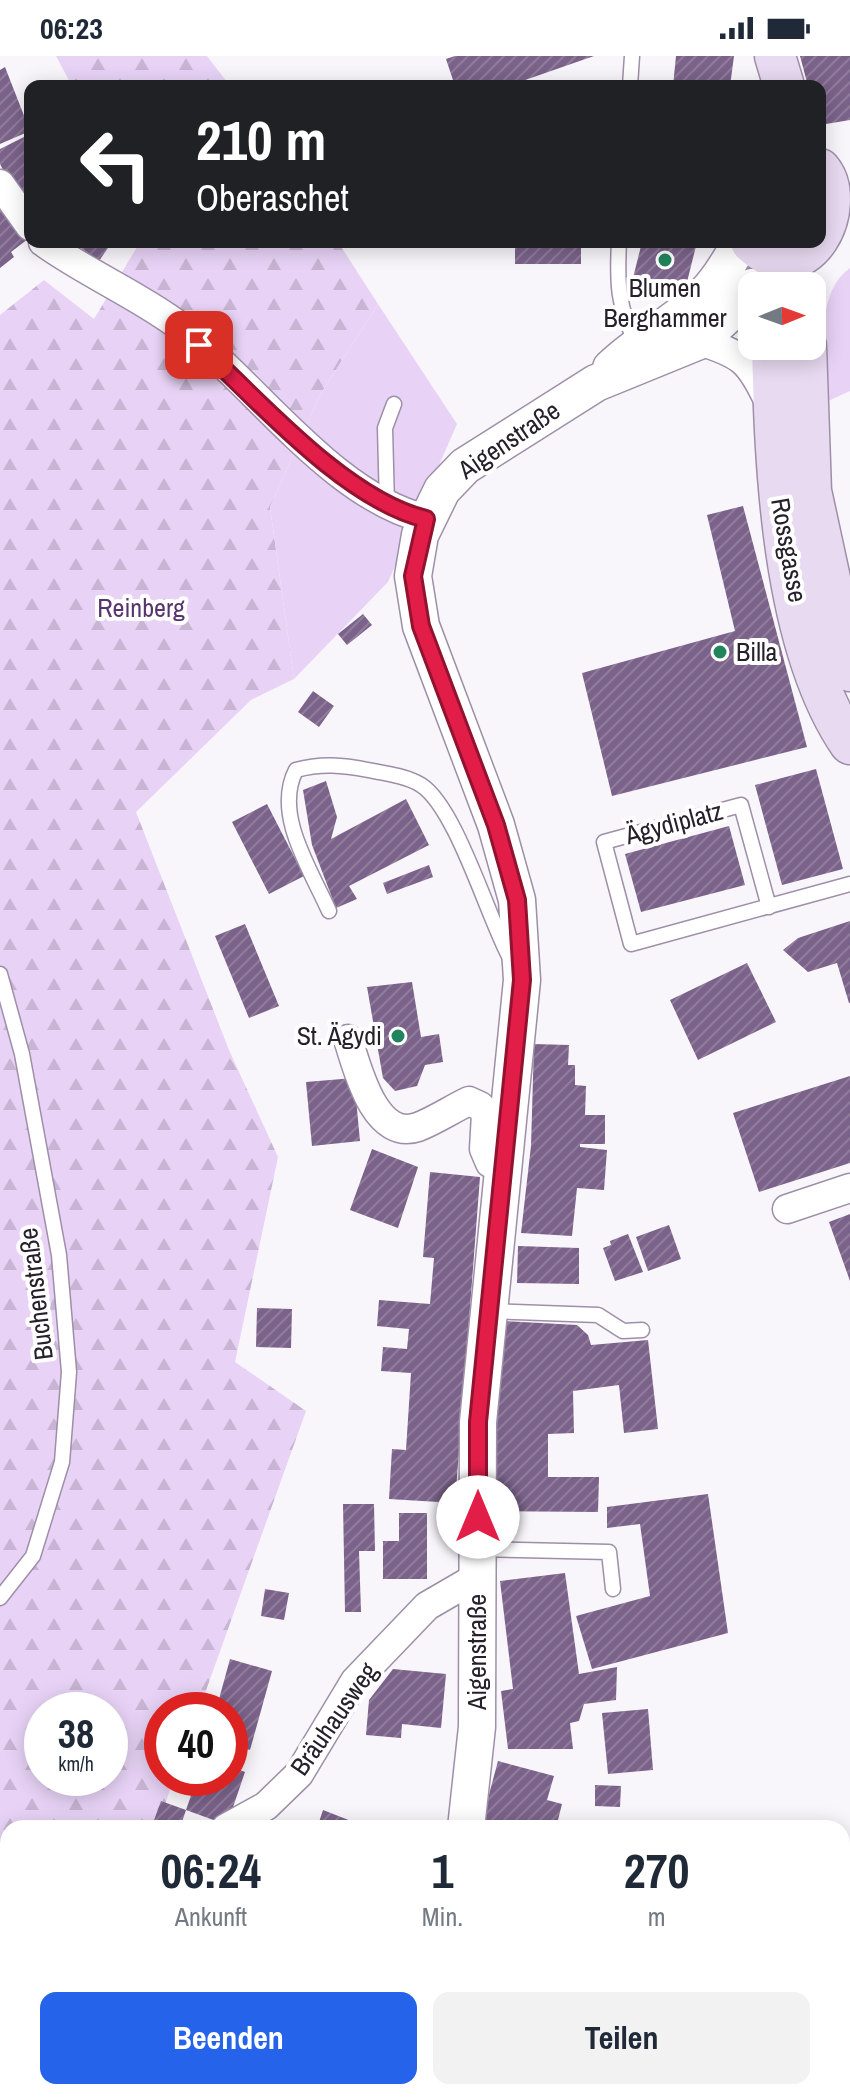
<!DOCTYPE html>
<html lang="de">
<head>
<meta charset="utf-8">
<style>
	:root { --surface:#fff; --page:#f2f2f3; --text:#1f2937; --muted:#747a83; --accent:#2563eb }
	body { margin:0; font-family:"Archivo Narrow",sans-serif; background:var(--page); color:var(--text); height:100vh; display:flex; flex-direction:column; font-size:30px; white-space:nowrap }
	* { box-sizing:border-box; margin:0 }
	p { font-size:26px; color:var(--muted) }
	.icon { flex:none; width:44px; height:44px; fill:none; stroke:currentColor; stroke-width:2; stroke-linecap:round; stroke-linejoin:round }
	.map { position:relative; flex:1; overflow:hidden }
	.panel { position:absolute; left:0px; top:1764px; width:850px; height:280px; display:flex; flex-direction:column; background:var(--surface); border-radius:24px 24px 0 0; box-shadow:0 4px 20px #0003 }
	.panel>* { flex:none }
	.banner { position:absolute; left:24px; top:24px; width:802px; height:168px; border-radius:16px; box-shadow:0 4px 20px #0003; background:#202124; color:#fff; overflow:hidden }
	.needle { width:52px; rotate:89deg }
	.controls { position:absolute; left:738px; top:216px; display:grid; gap:16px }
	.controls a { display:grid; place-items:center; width:88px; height:88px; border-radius:16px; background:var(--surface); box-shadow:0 4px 20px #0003; font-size:40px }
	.speed { position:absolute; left:24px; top:1636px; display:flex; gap:16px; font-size:40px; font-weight:700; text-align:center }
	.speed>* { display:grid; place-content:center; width:104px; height:104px; border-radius:50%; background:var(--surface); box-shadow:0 4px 20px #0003; line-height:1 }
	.speed small { font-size:20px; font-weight:400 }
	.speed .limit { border:12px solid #d22; background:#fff; color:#111 }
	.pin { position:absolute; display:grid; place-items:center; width:68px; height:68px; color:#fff; margin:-34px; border-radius:16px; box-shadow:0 4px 12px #0006 }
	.me { position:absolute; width:88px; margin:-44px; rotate:0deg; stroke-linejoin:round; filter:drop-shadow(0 0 6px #0008) }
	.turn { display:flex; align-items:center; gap:28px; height:168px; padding:0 40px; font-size:36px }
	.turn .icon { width:104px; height:104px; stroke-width:2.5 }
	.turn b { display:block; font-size:56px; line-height:68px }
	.eta { display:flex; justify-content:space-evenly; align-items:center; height:136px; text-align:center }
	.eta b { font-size:48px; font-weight:800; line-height:56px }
	.primary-button { display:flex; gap:16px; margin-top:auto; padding:16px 40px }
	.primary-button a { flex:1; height:92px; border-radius:16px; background:var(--accent); color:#fff; font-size:32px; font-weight:800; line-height:92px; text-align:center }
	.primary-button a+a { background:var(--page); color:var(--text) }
	.status { display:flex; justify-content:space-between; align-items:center; height:56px; padding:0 40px; background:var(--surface); direction:ltr }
	.status svg { height:22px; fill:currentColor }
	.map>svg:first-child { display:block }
	.grass { fill:url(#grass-dots) }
	.forest { fill:url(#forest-firs); fill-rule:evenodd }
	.green { fill:#e8d3f6 }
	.building { fill:url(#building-hatch) }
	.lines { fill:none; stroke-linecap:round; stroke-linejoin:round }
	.service-casing { stroke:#9e8fa8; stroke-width:17 }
	.minor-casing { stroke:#9e8fa8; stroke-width:31 }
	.tertiary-casing { stroke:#9e8fa8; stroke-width:39 }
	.secondary-casing { stroke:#9e8fa8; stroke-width:43 }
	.service { stroke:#fff; stroke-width:14 }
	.minor { stroke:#fff; stroke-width:28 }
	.tertiary { stroke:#fff; stroke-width:36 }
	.secondary { stroke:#e8daf1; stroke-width:40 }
	.route-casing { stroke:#92132f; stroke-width:20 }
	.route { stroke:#e11d48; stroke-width:14 }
	.poi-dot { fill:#22845d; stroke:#fff; stroke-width:3 }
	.labels { text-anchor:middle; stroke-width:8; stroke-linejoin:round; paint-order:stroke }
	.poi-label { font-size:26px; fill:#26202a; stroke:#fff }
	.street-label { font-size:26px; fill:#26202a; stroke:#fff }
	.park-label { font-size:26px; fill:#58356c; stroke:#fff }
</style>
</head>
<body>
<div class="status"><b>06:23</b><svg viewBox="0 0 49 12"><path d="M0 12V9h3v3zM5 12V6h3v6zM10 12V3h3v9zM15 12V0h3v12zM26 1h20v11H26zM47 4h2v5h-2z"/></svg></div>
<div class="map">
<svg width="850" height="2044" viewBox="0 0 850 2044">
	<defs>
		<pattern id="grass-dots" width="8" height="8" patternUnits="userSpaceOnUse" patternTransform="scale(2)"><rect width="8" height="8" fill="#e8d3f6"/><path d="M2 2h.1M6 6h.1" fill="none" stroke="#c7b5d3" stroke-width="1.8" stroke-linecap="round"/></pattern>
		<pattern id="forest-firs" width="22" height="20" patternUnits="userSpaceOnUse" patternTransform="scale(2)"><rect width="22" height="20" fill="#e8d3f6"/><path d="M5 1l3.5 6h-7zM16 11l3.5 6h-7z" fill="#c7b5d3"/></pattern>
		<pattern id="building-hatch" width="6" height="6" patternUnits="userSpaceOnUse" patternTransform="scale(2)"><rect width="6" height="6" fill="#7b628a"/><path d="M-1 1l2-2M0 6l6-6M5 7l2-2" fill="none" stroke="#8f7d9a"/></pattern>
	</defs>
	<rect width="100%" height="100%" fill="#f9f6fb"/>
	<path class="grass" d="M0,1930H8V2025L0,2026Z"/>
	<path class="forest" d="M56,0H207L230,30H72Z
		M140,186H338L378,248L320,339L270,451L294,623L251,644L136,756L229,994L278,1101L235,1306L306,1355L199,1654H162V1722H174L157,1772H8V1930H0V259L44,224L94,263ZM42,1654H110V1722H42Z"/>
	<path class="green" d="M850,212V335L824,347C825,308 813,237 850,212Z
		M378,248L457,368L388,526L294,623L270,451L320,339Z"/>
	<path class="building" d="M455,0H594L508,30H455L446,3Z
		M676,0H734L730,30H673Z
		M800,0H850V64L826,68L820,64V30H808Z
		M5,11L30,75L0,88V14Z
		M30,78V150L23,153L0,108V93Z
		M0,143L28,183L11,196L14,201L0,212Z
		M73,186H112L99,205Z
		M515,186H581V208H515Z
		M642,186H697L685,234L633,222Z
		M743,450L807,691L612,740L582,617L735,575L707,459Z
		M363,558L372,569L347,589L338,578Z
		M313,635L334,650L319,671L298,656Z
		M816,713L843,813L782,829L755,729Z
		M326,725L337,761L331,783L406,743L429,789L349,830L357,843L336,852L312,789L303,734Z
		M267,748L304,820L269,838L232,766Z
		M729,770L745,829L641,856L625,798Z
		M429,809L433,821L387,838L383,827Z
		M850,865V947H849L837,907L808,916L783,894L798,882Z
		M245,868L279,950L249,962L215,880Z
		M747,907L776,966L698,1004L670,944Z
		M412,926L421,981L439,978L443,1006L425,1009L417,1030L395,1035L383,1022L367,931Z
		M534,988L569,989L568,1009H575V1029L586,1030L585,1059H605V1088H580V1091L607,1094L604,1134L577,1132L572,1180L521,1177L531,1090Z
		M850,1020V1107L759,1136L733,1057Z
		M354,1022L360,1085L312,1090L306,1026Z
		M372,1093L418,1111L398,1172L350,1154Z
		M430,1116L480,1121L455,1447L389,1443L392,1393L406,1394L411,1317L381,1315L383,1291L407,1293L409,1273L377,1270L379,1244L430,1248L434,1202L423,1201Z
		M850,1158V1225L829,1166Z
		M669,1169L681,1203L648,1215L636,1181Z
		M628,1178L643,1216L615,1225L603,1192L611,1189L610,1185Z
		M518,1190L579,1192V1228L517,1227Z
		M257,1252L292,1253L291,1292L256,1291Z
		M502,1265L577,1269L588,1279L591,1289L648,1284L658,1373L624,1377L619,1329L573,1335L574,1377L548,1378V1421H599L598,1456L493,1455Z
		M708,1438L728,1577L592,1613L576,1560L650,1540L640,1468L607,1472V1451Z
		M343,1448H374L375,1495H359L361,1556H345Z
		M399,1457H427V1523H383V1485H399Z
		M565,1517L579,1618L617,1611L616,1644L584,1648L579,1665L570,1667L573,1693H508L501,1635L513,1633L500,1525Z
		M265,1533L289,1537L284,1564L261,1560Z
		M230,1603L272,1615L250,1694L230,1688V1654H216Z
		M393,1613L446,1618L441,1672L402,1668L401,1682L366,1679L369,1644Z
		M648,1653L653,1714L608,1718L602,1657Z
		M498,1705L554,1720L547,1744L562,1748L556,1772H480Z
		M230,1710L245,1716L230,1760L223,1757L219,1766L186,1754L197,1722H230Z
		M595,1729L621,1730L620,1751L595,1750Z
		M161,1745L186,1754L180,1772L153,1767Z
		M323,1754L369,1772H317Z
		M842,1865H850V2044H761V2036H842Z
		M401,2036H458L457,2044H434Z"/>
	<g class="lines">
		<g class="service-casing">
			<path id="service" d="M630,30L632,0
				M619,186C617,224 617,253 637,287
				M387,450L385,372L394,348
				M769,851L741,749L604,786L631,888L850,828
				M329,855C311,814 273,758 296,714C321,707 343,709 368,714C384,717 407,720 421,729C456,751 488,862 510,902
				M0,918L22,998L59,1199L69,1316L62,1406L33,1500L0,1542
				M489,1255L598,1259L623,1275L642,1274
				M478,1493L609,1496L613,1533"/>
		</g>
		<g class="minor-casing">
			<path id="minor" d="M0,128L30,170
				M43,186C86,217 136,238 178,269C254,326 331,440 426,463
				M699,285C742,298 750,305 769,346
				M348,983C357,1012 375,1086 418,1071C436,1064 452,1053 469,1045L480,1050L486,1058L484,1093L490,1107L503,1109
				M787,1153L850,1132
				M226,1772L266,1750L299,1718L355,1625L427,1550L477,1521
				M227,2044L275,2036"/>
		</g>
		<g class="tertiary-casing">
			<path id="tertiary" d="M611,312C639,285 673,268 701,242C718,226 729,206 741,186
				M466,1772L477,1671L478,1366L522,924L517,844L496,769L421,570L413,520L420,479L442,434L465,410L596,327L699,285L733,254L752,231
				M373,2044L374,2036"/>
		</g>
		<g class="secondary-casing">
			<path id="secondary" d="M775,0L784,30
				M751,186C808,241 850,147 820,113
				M772,290C775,408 781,588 850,688
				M806,290L811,435L850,615"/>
		</g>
		<use href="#service" class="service"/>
		<use href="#minor" class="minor"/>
		<use href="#tertiary" class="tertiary"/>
		<use href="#secondary" class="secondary"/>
	</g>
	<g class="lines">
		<g class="route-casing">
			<path id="route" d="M199,289C259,345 346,444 426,463L413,520L421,570L496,769L517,844L522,924L478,1366V1461"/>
		</g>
		<use href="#route" class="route"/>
	</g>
	<g class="poi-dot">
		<circle cx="665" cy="204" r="8"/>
		<circle cx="720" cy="596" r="8"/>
		<circle cx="398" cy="980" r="8"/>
	</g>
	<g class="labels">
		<g class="poi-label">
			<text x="665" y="241">Blumen<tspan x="665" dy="30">Berghammer</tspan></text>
			<text x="736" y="605" text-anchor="start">Billa</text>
			<text x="382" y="989" text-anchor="end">St. Ägydi</text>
		</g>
		<g class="street-label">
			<text transform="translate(509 384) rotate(-34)" y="9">Aigenstraße</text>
			<text transform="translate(789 494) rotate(80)" y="9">Rossgasse</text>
			<text transform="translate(674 767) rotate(-15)" y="9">Ägydiplatz</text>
			<text transform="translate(36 1238) rotate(-97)" y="9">Buchenstraße</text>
			<text transform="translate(477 1596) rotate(-90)" y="9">Aigenstraße</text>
			<text transform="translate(334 1663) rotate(-55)" y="9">Bräuhausweg</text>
		</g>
		<g class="park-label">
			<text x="141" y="561">Reinberg</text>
		</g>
	</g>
</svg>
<div class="controls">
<a><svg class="needle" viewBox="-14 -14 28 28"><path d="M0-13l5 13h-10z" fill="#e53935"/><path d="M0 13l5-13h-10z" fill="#747a83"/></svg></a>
</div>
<div class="speed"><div>38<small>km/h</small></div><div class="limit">40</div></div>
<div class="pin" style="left:199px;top:289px;background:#d93025"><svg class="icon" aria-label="arrive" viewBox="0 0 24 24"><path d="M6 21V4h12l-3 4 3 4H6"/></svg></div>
<svg class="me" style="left:478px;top:1461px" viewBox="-20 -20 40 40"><circle r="19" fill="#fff"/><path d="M0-13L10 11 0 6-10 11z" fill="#e11d48"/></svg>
<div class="banner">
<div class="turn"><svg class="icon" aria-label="left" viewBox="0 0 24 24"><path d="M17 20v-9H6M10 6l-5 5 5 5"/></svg><div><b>210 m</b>Oberaschet</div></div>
</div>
<section class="panel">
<div class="eta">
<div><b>06:24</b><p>Ankunft</p></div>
<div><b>1</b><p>Min.</p></div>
<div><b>270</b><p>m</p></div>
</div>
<div class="primary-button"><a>Beenden</a><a>Teilen</a></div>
</section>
</div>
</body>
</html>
